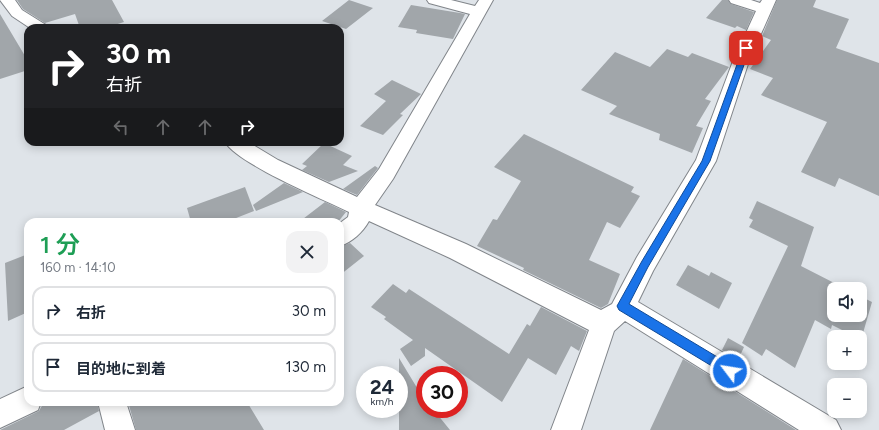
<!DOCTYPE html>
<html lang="ja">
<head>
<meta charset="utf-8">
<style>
	:root { --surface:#fff; --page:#f2f2f3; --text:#1f2937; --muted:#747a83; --line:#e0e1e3 }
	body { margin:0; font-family:Figtree,"Noto Sans JP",sans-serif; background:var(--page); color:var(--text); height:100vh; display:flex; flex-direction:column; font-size:15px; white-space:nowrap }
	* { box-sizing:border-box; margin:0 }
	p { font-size:13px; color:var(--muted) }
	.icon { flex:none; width:22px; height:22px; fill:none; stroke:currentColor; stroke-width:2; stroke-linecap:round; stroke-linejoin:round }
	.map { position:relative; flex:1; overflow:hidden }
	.details { position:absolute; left:24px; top:218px; width:320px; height:188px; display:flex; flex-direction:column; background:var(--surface); border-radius:12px; box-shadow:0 2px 10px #0003 }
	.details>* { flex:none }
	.hud { position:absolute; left:24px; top:24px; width:320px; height:122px; border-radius:12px; box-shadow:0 2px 10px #0003; background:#202124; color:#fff; overflow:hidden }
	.buttons { position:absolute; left:827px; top:282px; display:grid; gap:8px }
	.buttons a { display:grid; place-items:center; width:40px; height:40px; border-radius:8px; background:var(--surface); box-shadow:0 2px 10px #0003; font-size:20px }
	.speed { position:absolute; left:356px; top:366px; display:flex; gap:8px; font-size:20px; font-weight:700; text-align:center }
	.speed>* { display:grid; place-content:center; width:52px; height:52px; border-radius:50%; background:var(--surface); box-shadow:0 2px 10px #0003; line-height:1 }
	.speed small { font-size:10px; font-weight:400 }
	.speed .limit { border:6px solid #d22; background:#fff; color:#111 }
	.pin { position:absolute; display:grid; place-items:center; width:34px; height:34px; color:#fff; margin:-17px; border-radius:8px; box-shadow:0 2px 6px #0006 }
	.me { position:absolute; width:44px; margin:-22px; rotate:301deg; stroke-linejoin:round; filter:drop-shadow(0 0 3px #0008) }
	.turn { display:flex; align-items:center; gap:14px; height:84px; padding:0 16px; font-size:18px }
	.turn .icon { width:52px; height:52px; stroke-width:2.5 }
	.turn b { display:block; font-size:28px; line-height:34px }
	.lanes { display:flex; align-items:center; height:38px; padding:0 16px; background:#0003; justify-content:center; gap:20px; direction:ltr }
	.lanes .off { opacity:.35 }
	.round { display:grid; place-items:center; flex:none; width:42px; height:42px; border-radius:12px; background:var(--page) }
	.headline { display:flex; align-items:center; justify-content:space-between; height:68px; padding:0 16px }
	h1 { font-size:24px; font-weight:600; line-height:30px; color:#1e9e55 }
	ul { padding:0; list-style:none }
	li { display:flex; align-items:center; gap:12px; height:50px; margin:0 8px 6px; padding:0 8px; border:2px solid var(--line); border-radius:12px }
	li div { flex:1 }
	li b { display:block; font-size:15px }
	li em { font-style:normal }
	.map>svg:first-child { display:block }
	.building { fill:#a1a6aa }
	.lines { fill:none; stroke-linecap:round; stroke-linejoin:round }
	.minor-casing { stroke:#81858a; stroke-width:2 }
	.minor { fill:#fff; fill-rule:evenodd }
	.route { fill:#1a73e8; stroke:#114b97 }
</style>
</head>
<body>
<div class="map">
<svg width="879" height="430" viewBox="0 0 879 430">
	<rect width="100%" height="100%" fill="#dfe4e9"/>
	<path class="building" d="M17,0H112L124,22L105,28H80L75,14L45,23L23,9Z
		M349,0L373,8L346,29L322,21Z
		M722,0H728L731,4L754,12L746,30L737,26L735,28L706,18Z
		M777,0H816L813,7L849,19L836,48L879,63V196L839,178L835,187L801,172L827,122L761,95L773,78L750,69L771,40L762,36Z
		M411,5L460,13L465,14L453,39L416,33L417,30L398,27Z
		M0,14L28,61V70L0,79Z
		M667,49L688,57L692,53L729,67L705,99L711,101L696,126L703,128L692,153L659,140L660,134L609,114L617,106L581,90L615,52L650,67Z
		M392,80L421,94L400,114L403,115L383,135L360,126L386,101L374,94Z
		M524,134L634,187L631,192L640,196L620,228L607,222L589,260L620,274L608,304L601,308L523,270L524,268L477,246L493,219L497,220L521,181L494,167Z
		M324,143L352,156L343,165L358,171L329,182L302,170L307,166L302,164Z
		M375,166L378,168L357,195L343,189Z
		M284,183L303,192L256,211L253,205Z
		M245,187L254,211L226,222H191L187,208Z
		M757,201L814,227L801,266L846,289H834V315H860V296L872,302L861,340L860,337H856L832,325L831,329L815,320L795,368L766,349L762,356L742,343L788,246L749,227L753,220L749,218Z
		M325,202L346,212L338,222H299Z
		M350,243L364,256L340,275V247Z
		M28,254V312L8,321L5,263Z
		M688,265L709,276L711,272L732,283L719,309L676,285Z
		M393,284L406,293L409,289L509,354L527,324L530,326L541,307L587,331L579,351L571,346L556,375L528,358L502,402L425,348V356L411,366L400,349L413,340L384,319L386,317L371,307Z
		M728,338L744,347L738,360L722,350Z
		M399,358L425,401V409H433L450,430H399Z
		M683,359L704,372L796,430H650Z
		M44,402H97L99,411L64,430H0L39,411Z
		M128,402H247L264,430H136Z"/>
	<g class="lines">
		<g class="minor-casing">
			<path id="minor" d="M0,0H15L22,10L46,25L49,28H30L12,16Z
				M427,0H451L475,6L479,0H493L393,179L375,205L466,244L601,310L612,304L637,257L696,160L733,61L756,11L731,3L729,0H751L760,3L762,0H776L749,61L716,161L653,271L638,302L836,420L841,430H799L625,321L614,331L581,430H551L589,330L450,258L369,221C363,232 352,242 340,246V223L348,217L349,212C323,199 238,164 225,142H248L278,160L357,197L379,169L470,14L429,3Z
				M28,386V402H41L38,410L0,428V399Z
				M98,402H126L135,430H105Z"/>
		</g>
		<use href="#minor" class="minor"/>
	</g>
	<path class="route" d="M746,46L750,48L710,161L648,267L629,304L734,367L736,371L734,375L730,377L619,310L617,306L642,261L702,161L743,48Z"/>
</svg>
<div class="buttons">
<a><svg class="icon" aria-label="sound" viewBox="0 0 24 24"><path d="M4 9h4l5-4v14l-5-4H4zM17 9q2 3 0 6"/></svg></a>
<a>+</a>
<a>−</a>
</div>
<div class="speed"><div>24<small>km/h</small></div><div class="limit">30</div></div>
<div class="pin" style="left:746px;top:48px;background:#d93025"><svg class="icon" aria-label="arrive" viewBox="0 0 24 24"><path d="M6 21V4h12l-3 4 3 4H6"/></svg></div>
<svg class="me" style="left:730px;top:371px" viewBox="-20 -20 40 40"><circle r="17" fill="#1a73e8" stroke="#fff" stroke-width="3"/><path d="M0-11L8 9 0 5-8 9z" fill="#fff"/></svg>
<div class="hud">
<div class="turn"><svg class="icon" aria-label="right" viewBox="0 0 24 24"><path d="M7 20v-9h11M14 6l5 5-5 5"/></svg><div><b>30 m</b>右折</div></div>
<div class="lanes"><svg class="icon off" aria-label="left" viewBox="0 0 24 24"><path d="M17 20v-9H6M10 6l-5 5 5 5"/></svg><svg class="icon off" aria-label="ahead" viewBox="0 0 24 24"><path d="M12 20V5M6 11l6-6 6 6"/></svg><svg class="icon off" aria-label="ahead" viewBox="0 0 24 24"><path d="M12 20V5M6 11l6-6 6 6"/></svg><svg class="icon" aria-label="right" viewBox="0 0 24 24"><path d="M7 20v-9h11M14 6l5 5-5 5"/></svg></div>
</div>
<section class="details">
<div class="headline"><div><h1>1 分</h1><p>160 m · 14:10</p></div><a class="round"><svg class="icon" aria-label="close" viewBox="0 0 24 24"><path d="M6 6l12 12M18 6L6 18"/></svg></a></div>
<ul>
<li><svg class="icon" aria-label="right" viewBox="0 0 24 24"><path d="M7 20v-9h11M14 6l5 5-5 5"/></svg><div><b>右折</b></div><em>30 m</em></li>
<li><svg class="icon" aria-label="arrive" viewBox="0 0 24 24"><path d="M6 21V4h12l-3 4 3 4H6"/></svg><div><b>目的地に到着</b></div><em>130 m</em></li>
</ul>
</section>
</div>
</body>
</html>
